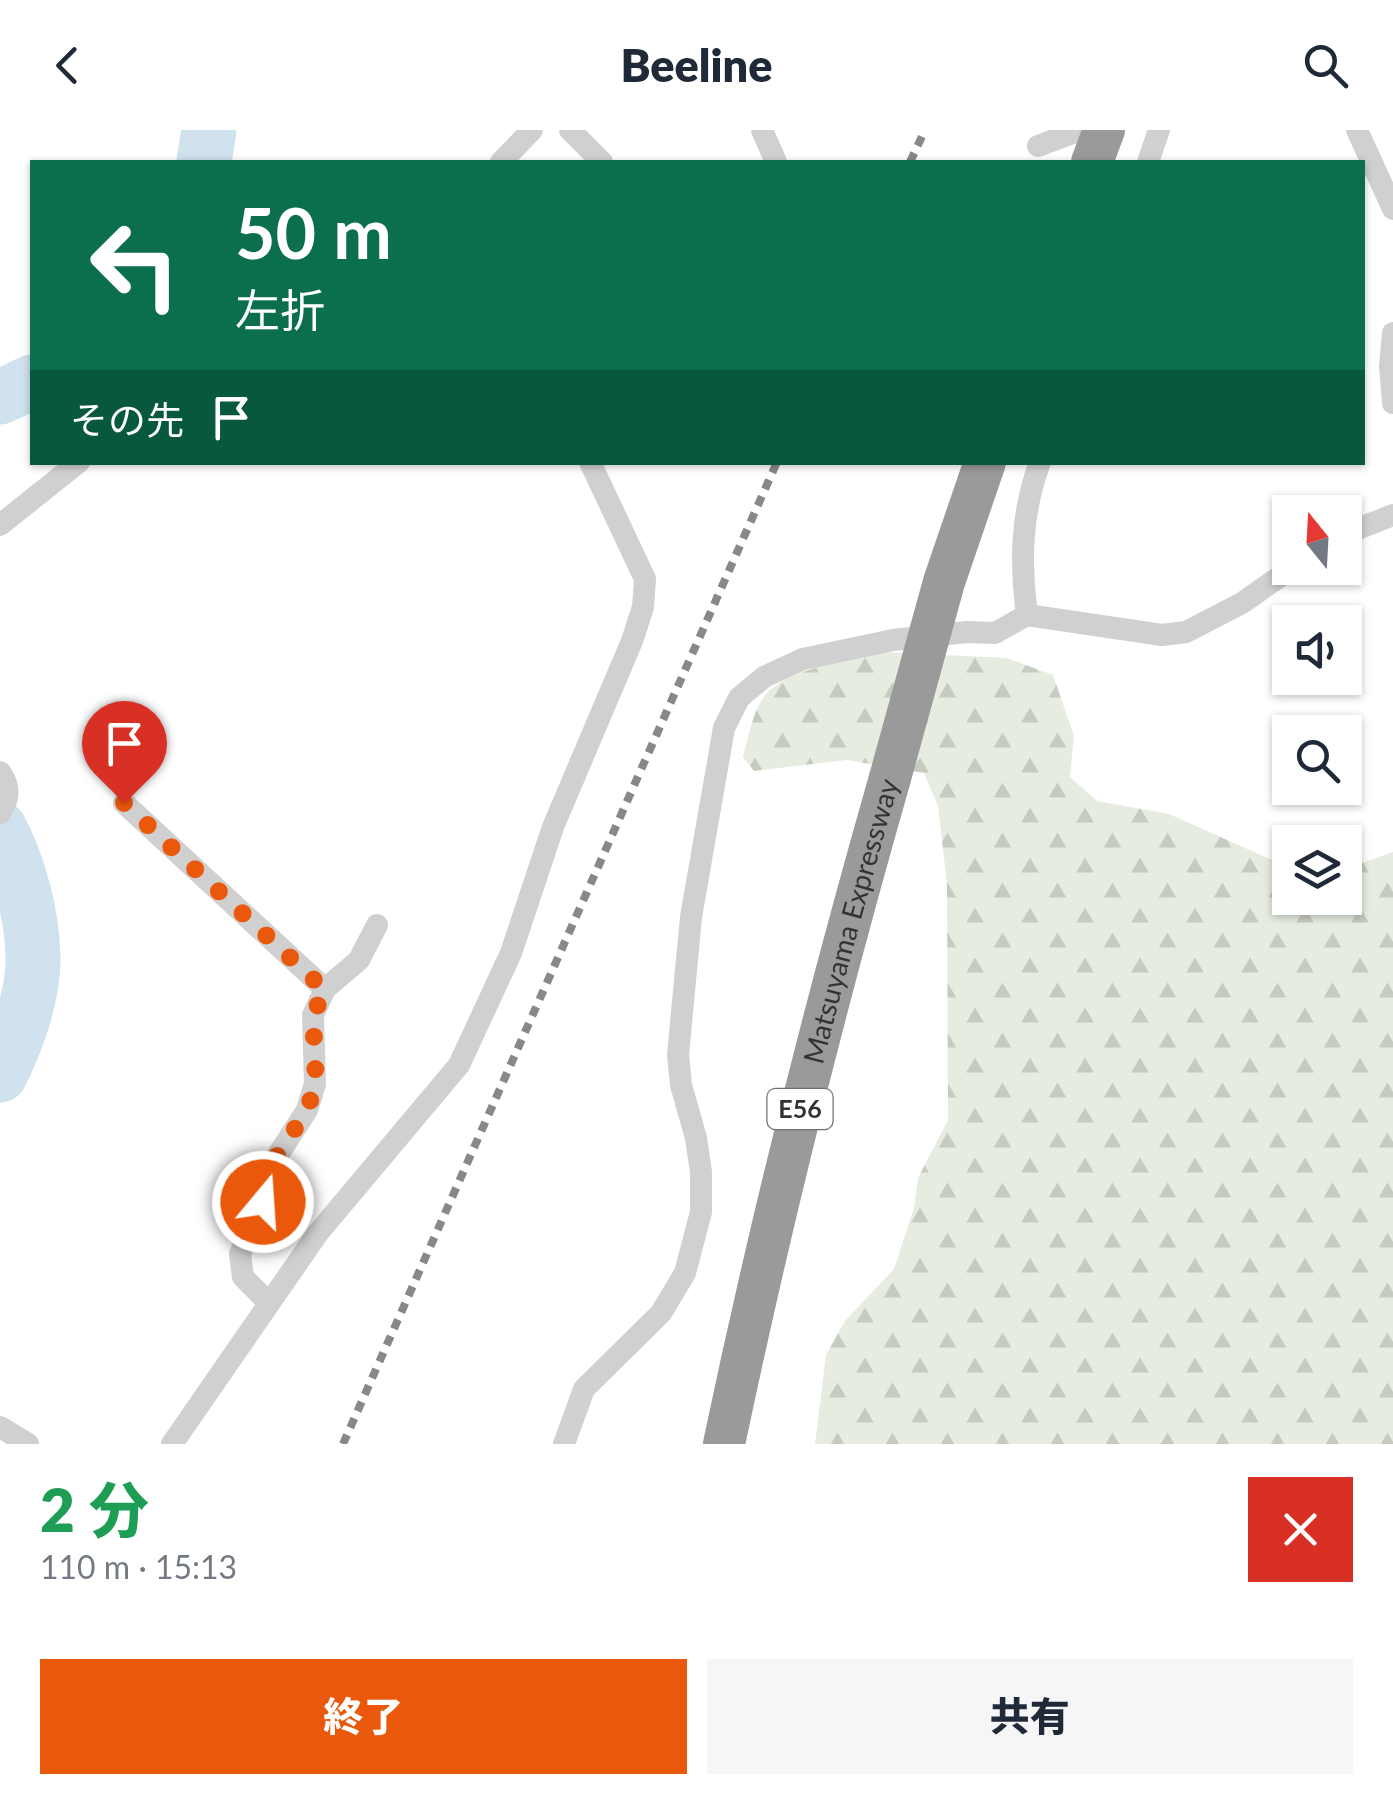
<!DOCTYPE html>
<html lang="ja">
<head>
<meta charset="utf-8">
<style>
	:root { --surface:#fff; --page:#f6f6f7; --text:#1f2937; --muted:#747a83; --accent:#ea580c }
	body { margin:0; font-family:Lato,"Noto Sans JP",sans-serif; background:var(--page); color:var(--text); height:100vh; display:flex; flex-direction:column; font-size:38px; white-space:nowrap }
	* { box-sizing:border-box; margin:0 }
	p { font-size:32px; color:var(--muted) }
	.icon { flex:none; width:55px; height:55px; fill:none; stroke:currentColor; stroke-width:2; stroke-linecap:round; stroke-linejoin:round }
	.map { position:relative; height:1314px; overflow:hidden }
	.sheet { display:flex; flex-direction:column; background:var(--surface); flex:1 }
	.sheet>* { flex:none }
	.hud { position:absolute; left:30px; top:30px; width:1335px; height:305px; border-radius:0px; box-shadow:0 2px 8px #0004; background:#0b6e4f; color:#fff; overflow:hidden }
	.needle { width:65px; rotate:342deg }
	.controls { position:absolute; left:1272px; top:365px; display:grid; gap:20px }
	.controls a { display:grid; place-items:center; width:90px; height:90px; border-radius:0px; background:var(--surface); box-shadow:0 2px 8px #0004; font-size:50px }
	.pin { position:absolute; display:grid; place-items:center; width:85px; height:85px; color:#fff; margin:-102px -42px; border-radius:50% 50% 50% 0; rotate:-45deg; box-shadow:0 0 10px #0007 }
	.pin .icon { rotate:45deg }
	.me { position:absolute; width:110px; margin:-55px; rotate:18deg; stroke-linejoin:round; filter:drop-shadow(0 0 8px #0008) }
	.turn { display:flex; align-items:center; gap:35px; height:210px; padding:0 40px; font-size:45px }
	.turn .icon { width:130px; height:130px; stroke-width:2.5 }
	.turn b { display:block; font-size:70px; line-height:85px }
	.then { display:flex; align-items:center; height:95px; padding:0 40px; background:#0003; gap:20px; font-size:38px }
	.round { display:grid; place-items:center; flex:none; width:105px; height:105px; border-radius:0px; background:var(--page) }
	.summary { display:flex; align-items:center; justify-content:space-between; height:170px; padding:0 40px }
	h1 { font-size:60px; font-weight:800; line-height:75px; color:#1e9e55 }
	.button { display:flex; gap:20px; margin-top:auto; padding:20px 40px }
	.button a { flex:1; height:115px; border-radius:0px; background:var(--accent); color:#fff; font-size:40px; font-weight:800; line-height:115px; text-align:center }
	.button a+a { background:var(--page); color:var(--text) }
	header { display:flex; justify-content:space-between; align-items:center; height:130px; padding:0 40px; background:var(--surface); font-size:45px; font-weight:800 }
	.map>svg:first-child { display:block }
	.forest { fill:url(#forest-firs) }
	.lines { fill:none; stroke-linecap:round; stroke-linejoin:round }
	.river { stroke:#cfe2ee; stroke-width:55 }
	.minor { stroke:#d0d0d0; stroke-width:22 }
	.motorway { stroke:#9a9a9a; stroke-width:42 }
	.rail { stroke:#888; stroke-width:8; stroke-dasharray:10 8; stroke-linecap:butt }
	.motorway-bridge { stroke:#9a9a9a; stroke-width:42 }
	.route { stroke:#ea580c; stroke-width:18; stroke-dasharray:0 32.4 }
	.labels { text-anchor:middle; stroke-width:10; stroke-linejoin:round; paint-order:stroke }
	.shield { fill:#fff; stroke:#707070; stroke-width:2.5 }
	.shield-label { font-size:25px; font-weight:bold; fill:#333 }
	.street-label { font-size:28px; fill:#333; stroke:#fff }
</style>
</head>
<body>
<header><svg class="icon" aria-label="back" viewBox="0 0 24 24"><path d="M15 5l-7 7 7 7"/></svg>Beeline<svg class="icon" aria-label="search" viewBox="0 0 24 24"><circle cx="10" cy="10" r="6"/><path d="M15 15l6 6"/></svg></header>
<div class="map">
<svg width="1393" height="1314" viewBox="0 0 1393 1314">
	<defs>
		<pattern id="forest-firs" width="22" height="20" patternUnits="userSpaceOnUse" patternTransform="scale(2.5)"><rect width="22" height="20" fill="#e6ecdf"/><path d="M5 1l3.5 6h-7zM16 11l3.5 6h-7z" fill="#c6cbc0"/></pattern>
	</defs>
	<rect width="100%" height="100%" fill="#fff"/>
	<path class="forest" d="M883,522L1006,528L1053,545L1074,606L1070,647L1097,671L1169,684L1290,738V768H1345V739L1393,722V1314H815L826,1225L845,1191L894,1139L914,1078L918,1048L948,990L947,753L938,676L924,643L847,630L754,641L743,627C749,606 753,576 769,561C795,537 850,530 883,522Z"/>
	<g class="lines">
		<path class="river" d="M204,32L209,0
			M0,267L32,252
			M0,699C19,735 32,785 33,826C34,864 17,911 0,945"/>
		<path class="minor" d="M570,0L602,32
			M762,0L776,32
			M1357,0L1393,79
			M1038,16L1081,0
			M501,32L532,0
			M1148,32L1159,0
			M1393,203L1390,236L1393,273
			M0,395L79,332
			M1345,404L1393,385
			M1027,485C1020,431 1021,384 1040,332
			M0,642C10,656 10,669 0,683
			M124,673L325,859
			M268,1172L243,1147L240,1124L263,1071L274,1031L307,980L315,954L313,885L325,859L359,830L377,795
			M0,1297L28,1314
			M172,1314L318,1103L459,935L511,823L553,697L632,511L643,477L645,449L590,332
			M564,1314L584,1259L661,1183L685,1143L701,1082V1042L696,1008L681,955L678,925L691,787L724,598L739,568L764,547L803,529L893,510L967,502L995,503L1027,485L1162,505L1186,502L1242,473L1292,438"/>
		<g class="motorway">
			<path d="M1092,32L1104,0"/>
			<path id="s1" d="M724,1314C771,1090 827,868 890,648"/>
		</g>
		<path class="rail" d="M910,32L925,0
			M343,1314L777,332"/>
		<path class="motorway-bridge" d="M890,648L944,452L985,332"/>
	</g>
	<g class="lines">
		<path class="route" d="M124,673L325,860L313,885L316,954L307,980L274,1031L263,1072"/>
	</g>
	<g class="labels">
		<rect class="shield" x="767.5" y="959" width="65" height="40" rx="8"/>
		<g class="shield-label">
			<text x="800" y="988">E56</text>
		</g>
		<g class="street-label">
			<text dy="10" stroke="none"><textPath href="#s1" startOffset="538">Matsuyama Expressway</textPath></text>
		</g>
	</g>
</svg>
<div class="controls">
<a><svg class="needle" viewBox="-14 -14 28 28"><path d="M0-13l5 13h-10z" fill="#e53935"/><path d="M0 13l5-13h-10z" fill="#747a83"/></svg></a>
<a><svg class="icon" aria-label="sound" viewBox="0 0 24 24"><path d="M4 9h4l5-4v14l-5-4H4zM17 9q2 3 0 6"/></svg></a>
<a><svg class="icon" aria-label="search" viewBox="0 0 24 24"><circle cx="10" cy="10" r="6"/><path d="M15 15l6 6"/></svg></a>
<a><svg class="icon" aria-label="layers" viewBox="0 0 24 24"><path d="M12 4l9 5-9 5-9-5zM3 14l9 5 9-5"/></svg></a>
</div>
<div class="pin" style="left:124px;top:673px;background:#d93025"><svg class="icon" aria-label="arrive" viewBox="0 0 24 24"><path d="M6 21V4h12l-3 4 3 4H6"/></svg></div>
<svg class="me" style="left:263px;top:1072px" viewBox="-20 -20 40 40"><circle r="17" fill="#ea580c" stroke="#fff" stroke-width="3"/><path d="M0-11L8 9 0 5-8 9z" fill="#fff"/></svg>
<div class="hud">
<div class="turn"><svg class="icon" aria-label="left" viewBox="0 0 24 24"><path d="M17 20v-9H6M10 6l-5 5 5 5"/></svg><div><b>50 m</b>左折</div></div>
<div class="then">その先<svg class="icon" aria-label="arrive" viewBox="0 0 24 24"><path d="M6 21V4h12l-3 4 3 4H6"/></svg></div>
</div>
</div>
<section class="sheet">
<div class="summary"><div><h1>2 分</h1><p>110 m · 15:13</p></div><a class="round" style="background:#d93025;color:#fff"><svg class="icon" aria-label="close" viewBox="0 0 24 24"><path d="M6 6l12 12M18 6L6 18"/></svg></a></div>
<div class="button"><a>終了</a><a>共有</a></div>
</section>
</body>
</html>
